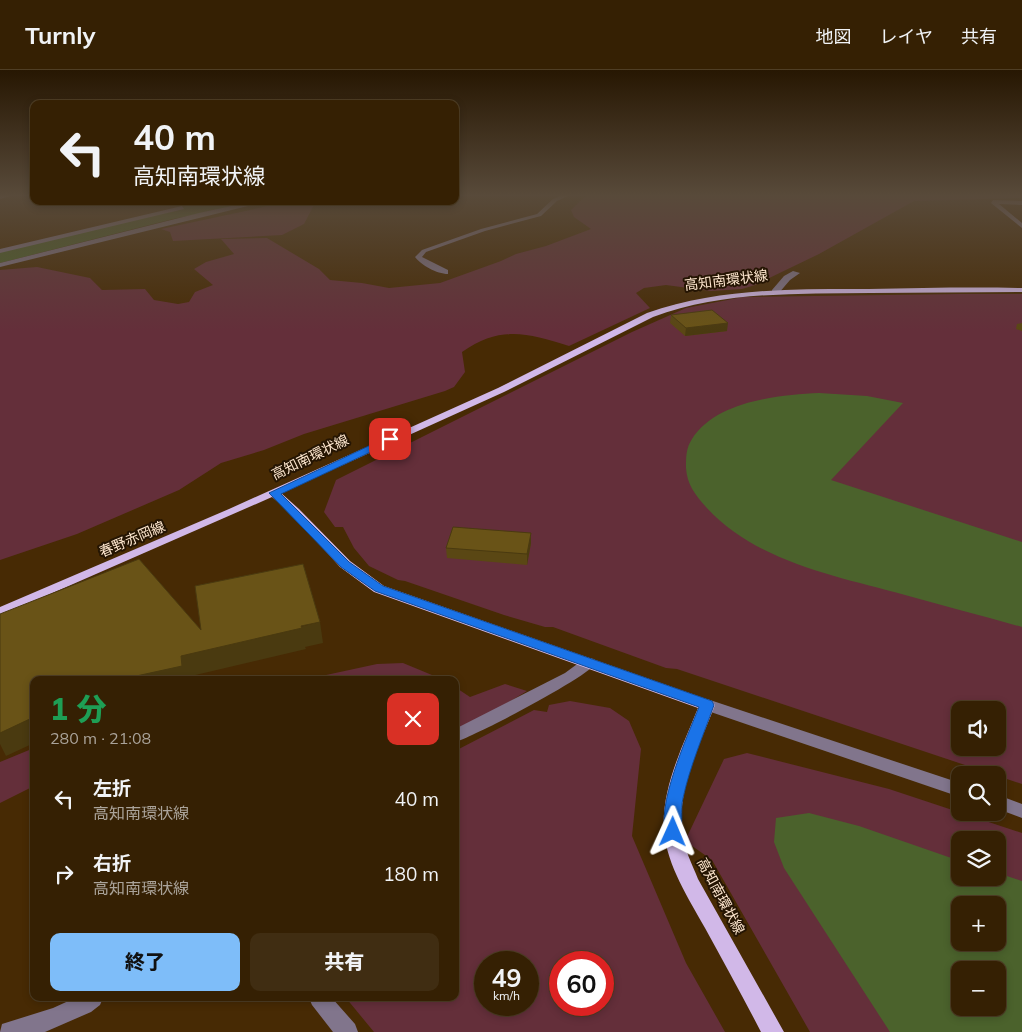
<!DOCTYPE html>
<html lang="ja">
<head>
<meta charset="utf-8">
<style>
	:root { --surface:#352003; --page:#402d12; --text:#f1f3f6; --muted:#aaa39a; --line:#4f3e25; --accent:#7ebdf9 }
	body { margin:0; font-family:Mulish,"Noto Sans JP",sans-serif; background:var(--page); color:var(--text); height:100vh; display:flex; flex-direction:column; font-size:19px; white-space:nowrap }
	* { box-sizing:border-box; margin:0 }
	p { font-size:16px; color:var(--muted) }
	.icon { flex:none; width:28px; height:28px; fill:none; stroke:currentColor; stroke-width:2; stroke-linecap:round; stroke-linejoin:round }
	.map { position:relative; flex:1; overflow:hidden }
	.sheet { position:absolute; left:30px; top:606px; width:429px; height:325px; display:flex; flex-direction:column; background:var(--surface); border-radius:10px; box-shadow:0 2px 8px #0003,0 0 0 1px var(--line) }
	.sheet>* { flex:none }
	.hud { position:absolute; left:30px; top:30px; width:429px; height:105px; border-radius:10px; box-shadow:0 2px 8px #0003,0 0 0 1px var(--line); background:#352003; color:var(--text); overflow:hidden }
	.controls { position:absolute; left:951px; top:631px; display:grid; gap:10px }
	.controls a { display:grid; place-items:center; width:55px; height:55px; border-radius:10px; background:var(--surface); box-shadow:0 2px 8px #0003,0 0 0 1px var(--line); font-size:25px }
	.speed { position:absolute; left:474px; top:881px; display:flex; gap:10px; font-size:25px; font-weight:700; text-align:center }
	.speed>* { display:grid; place-content:center; width:65px; height:65px; border-radius:50%; background:var(--surface); box-shadow:0 2px 8px #0003,0 0 0 1px var(--line); line-height:1 }
	.speed small { font-size:12px; font-weight:400 }
	.speed .limit { border:8px solid #d22; background:#fff; color:#111 }
	.pin { position:absolute; display:grid; place-items:center; width:42px; height:42px; color:#fff; margin:-21px; border-radius:10px; box-shadow:0 2px 8px #0006 }
	.me { position:absolute; width:55px; margin:-28px; rotate:1deg; stroke-linejoin:round; filter:drop-shadow(0 0 4px #0008) }
	.turn { display:flex; align-items:center; gap:18px; height:105px; padding:0 20px; font-size:22px }
	.turn .icon { width:65px; height:65px; stroke-width:2.5 }
	.turn b { display:block; font-size:35px; line-height:42px }
	.round { display:grid; place-items:center; flex:none; width:52px; height:52px; border-radius:10px; background:var(--page) }
	.head { display:flex; align-items:center; justify-content:space-between; height:85px; padding:0 20px }
	h1 { font-size:30px; font-weight:800; line-height:38px; color:#1e9e55 }
	.button { display:flex; gap:10px; margin-top:auto; padding:10px 20px }
	.button a { flex:1; height:58px; border-radius:10px; background:var(--accent); color:#111; font-size:20px; font-weight:800; line-height:58px; text-align:center }
	.button a+a { background:var(--page); color:var(--text) }
	ul { padding:0; list-style:none }
	li { display:flex; align-items:center; gap:15px; height:75px; padding:0 20px }
	li div { flex:1 }
	li b { display:block; font-size:19px }
	li em { font-style:normal }
	header { display:flex; align-items:center; gap:30px; box-sizing:border-box; height:70px; padding:0 25px; background:var(--surface); border-bottom:1px solid var(--line) }
	header strong { font-size:24px }
	nav { display:flex; gap:28px; margin-inline-start:auto; font-size:18px }
	.map>svg:first-child { display:block }
	.green { fill:#642f3a; fill-rule:evenodd }
	.water { fill:#4b622c; fill-rule:evenodd }
	.lines { fill:none; stroke-linecap:round; stroke-linejoin:round }
	.river { fill:#4b622c; fill-rule:evenodd }
	.minor { fill:#81758c; fill-rule:evenodd }
	.major { fill:#d1b8e8; fill-rule:evenodd }
	.wall { fill:#5a4714 }
	.shaded-wall { fill:#4a3a10 }
	.building { fill:#695317; stroke:#4a3a10 }
	.route { fill:#1a73e8; stroke:#114b97 }
	.labels { text-anchor:middle; stroke-width:4; stroke-linejoin:round; paint-order:stroke }
	.street-label { font-size:14px; fill:#fee7cf; stroke:#251503 }
</style>
</head>
<body>
<header>
<strong>Turnly</strong>
<nav><a>地図</a><a>レイヤ</a><a>共有</a></nav>
</header>
<div class="map">
<svg width="1022" height="962" viewBox="0 0 1022 962">
	<rect width="100%" height="100%" fill="#472a04"/>
	<path class="green" d="M585,126H1022V128L914,131L819,184L755,215L742,219L711,221L666,215L644,218L636,223L650,238L569,276C527,263 501,255 462,282L465,302L454,317L445,321L304,364L264,380L221,393L179,420L77,464L0,490V200L37,197L90,208L102,220L145,219L154,230L178,234L189,232L195,222L213,215L194,199L206,192L234,184L221,169L267,168L319,199L330,210L362,213L389,218L440,213L501,191L516,184L546,176L591,159L574,147L571,140Z
		M292,131H316L304,154L282,165L173,171L170,162L161,159Z
		M959,224H1022V714L677,599L666,598L553,557H545L504,545L405,511L398,510L369,496L354,478L343,457H335L324,442L336,410L632,262L686,238L743,227ZM960,640H998V678H960Z
		M403,593L444,610H303L377,594Z
		M505,614L527,621L481,649L455,661V617L470,627Z
		M570,631L610,638L629,651L641,679L632,766L686,893L725,962H374L346,928H455V681L534,640L547,642L549,635ZM528,892V935H485V892ZM560,892H602V935H560Z
		M34,678V716L0,733V692Z
		M747,683L889,719L1022,763V826L998,808V770H960V802L910,962H810L712,790L685,771L724,689Z"/>
	<path class="water" d="M819,323L867,326L903,333L831,410L1022,472V557C983,546 944,536 905,525C836,506 756,492 706,437C695,425 687,414 686,398C686,387 686,378 692,369C716,331 778,325 819,323Z
		M809,743L859,756L960,791V808H998V803L1022,811V962H890L784,798L774,772L776,748ZM960,835H998V872H960ZM960,900H998V938H960Z"/>
	<g class="lines">
		<path class="river" d="M210,131H245L243,135L173,149L0,193V181L172,139Z"/>
		<path class="minor" d="M0,126H10L0,129Z
			M560,126H568L557,131L541,146L485,161L426,182L422,187L448,200V204C437,204 421,195 415,187L422,180L481,159L537,144L553,129Z
			M993,130L1022,131V135L999,134L1022,153V158L991,133Z
			M255,131H268L0,197V193L199,143Z
			M182,136L184,139L0,183V179Z
			M793,201L800,203L790,210L778,224H772V220L784,206Z
			M589,588L594,589L596,593C588,607 475,666 455,672V659L565,603L584,589Z
			M707,629L960,713V727L702,639L699,635L702,631Z
			M998,725L1022,734V748L998,739Z
			M75,928H103L100,935L91,942L45,962H0L2,954L53,938Z
			M309,928H332L355,954L358,962H333L312,935Z"/>
		<path class="major" d="M1022,218V222C971,222 921,223 870,223C797,224 723,221 653,247L504,322L281,423L299,439L350,491L384,516L712,631L715,635C700,674 677,719 682,762C684,779 692,794 698,809L784,962H761C743,927 724,893 705,858C689,829 667,796 664,761C661,718 683,676 698,638L374,522L340,497L291,443L272,427L0,546V537L229,439L498,318L647,243C719,218 794,219 869,219C920,218 971,217 1022,218Z"/>
	</g>
	<path class="wall" d="M671,245L727,261L685,266L670,253Z
		M1022,253V261L1016,259L1017,254Z
		M531,463V473L527,495L447,488L446,478Z"/>
	<path class="shaded-wall" d="M728,253L727,261L685,266L686,258Z
		M531,463V473L527,495V484Z
		M320,552L323,573L305,577L306,579L187,607V610H118L181,586Z
		M34,647V673L6,686L0,674V663Z"/>
	<path class="building" d="M712,240L728,253L686,258L671,245Z
		M453,457L531,463L527,484L446,478Z
		M139,489L201,560L195,516L303,494L320,552L301,556L302,558L181,586L182,596L118,610H34V647L0,663V544Z"/>
	<linearGradient id="sky" x2="0" y2="1"><stop stop-color="#271702"/><stop offset="0.48" stop-color="#584a3a"/><stop offset="1" stop-color="#584a3a" stop-opacity="0"/></linearGradient>
	<rect width="1022" height="261" fill="url(#sky)"/>
	<path class="route" d="M390,366L395,369L394,371L281,424L349,492L383,516L712,631L714,635C703,666 690,696 683,728C680,740 684,755 679,766L673,768L667,766C654,739 688,665 699,637L375,521L341,497L269,423Z"/>
	<g class="labels">
		<g class="street-label">
			<text transform="translate(726 210) rotate(-7)" y="5">高知南環状線</text>
			<text transform="translate(310 387) rotate(-26)" y="5">高知南環状線</text>
			<text transform="translate(132 469) rotate(-23)" y="5">春野赤岡線</text>
			<text transform="translate(721 826) rotate(62)" y="5">高知南環状線</text>
		</g>
	</g>
</svg>
<div class="controls">
<a><svg class="icon" aria-label="sound" viewBox="0 0 24 24"><path d="M4 9h4l5-4v14l-5-4H4zM17 9q2 3 0 6"/></svg></a>
<a><svg class="icon" aria-label="search" viewBox="0 0 24 24"><circle cx="10" cy="10" r="6"/><path d="M15 15l6 6"/></svg></a>
<a><svg class="icon" aria-label="layers" viewBox="0 0 24 24"><path d="M12 4l9 5-9 5-9-5zM3 14l9 5 9-5"/></svg></a>
<a>+</a>
<a>−</a>
</div>
<div class="speed"><div>49<small>km/h</small></div><div class="limit">60</div></div>
<div class="pin" style="left:390px;top:369px;background:#d93025"><svg class="icon" aria-label="arrive" viewBox="0 0 24 24"><path d="M6 21V4h12l-3 4 3 4H6"/></svg></div>
<svg class="me" style="left:673px;top:762px" viewBox="-20 -20 40 40"><path d="M0-17L14 15 0 8-14 15z" fill="#1a73e8" stroke="#fff" stroke-width="4"/></svg>
<div class="hud">
<div class="turn"><svg class="icon" aria-label="left" viewBox="0 0 24 24"><path d="M17 20v-9H6M10 6l-5 5 5 5"/></svg><div><b>40 m</b>高知南環状線</div></div>
</div>
<section class="sheet">
<div class="head"><div><h1>1 分</h1><p>280 m · 21:08</p></div><a class="round" style="background:#d93025;color:#fff"><svg class="icon" aria-label="close" viewBox="0 0 24 24"><path d="M6 6l12 12M18 6L6 18"/></svg></a></div>
<ul>
<li><svg class="icon" aria-label="left" viewBox="0 0 24 24"><path d="M17 20v-9H6M10 6l-5 5 5 5"/></svg><div><b>左折</b><p>高知南環状線</p></div><em>40 m</em></li>
<li><svg class="icon" aria-label="right" viewBox="0 0 24 24"><path d="M7 20v-9h11M14 6l5 5-5 5"/></svg><div><b>右折</b><p>高知南環状線</p></div><em>180 m</em></li>
</ul>
<div class="button"><a>終了</a><a>共有</a></div>
</section>
</div>
</body>
</html>
